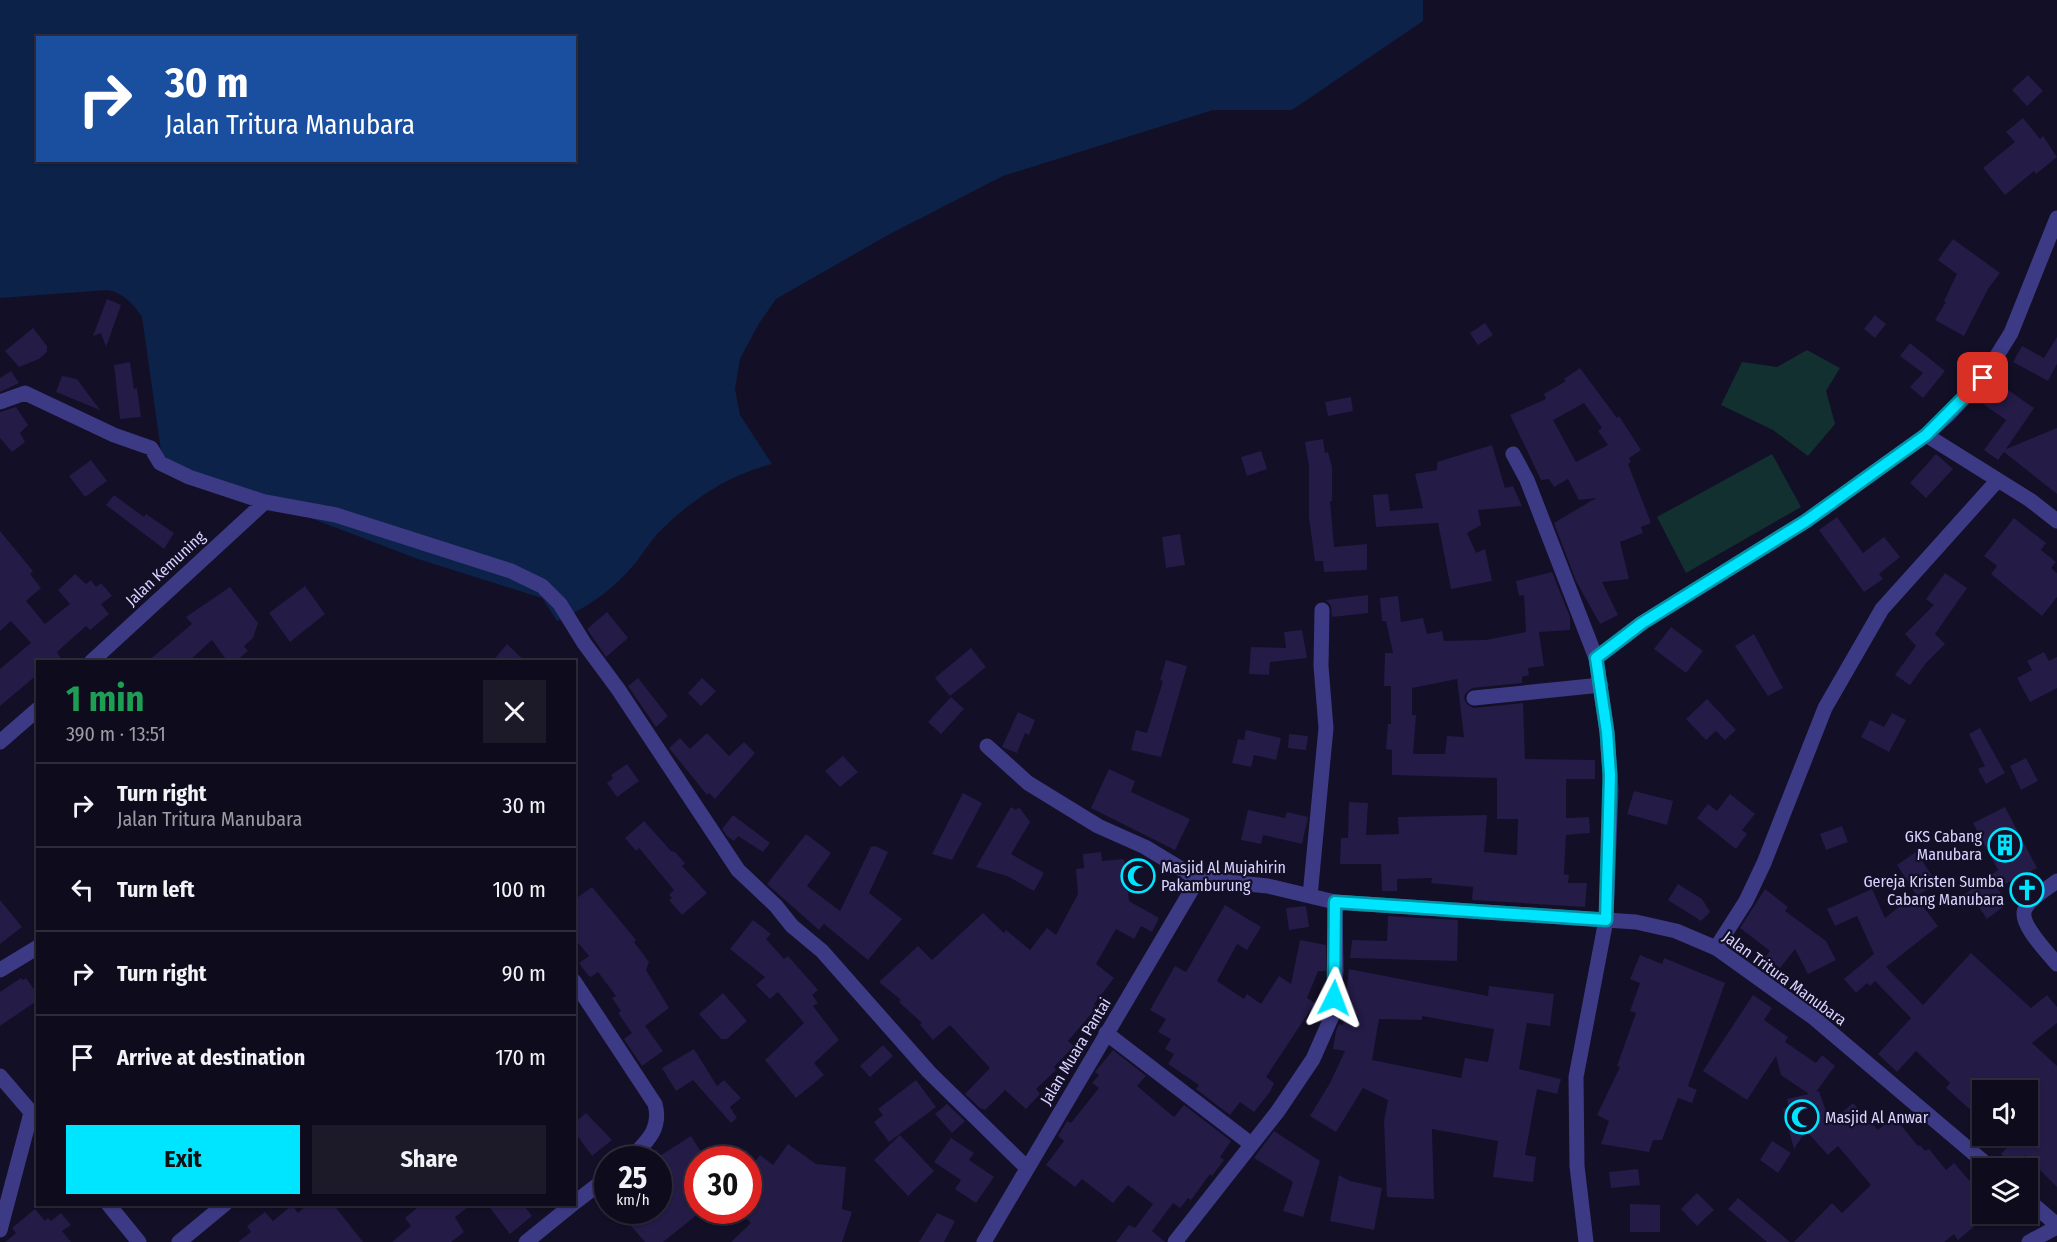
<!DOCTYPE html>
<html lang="en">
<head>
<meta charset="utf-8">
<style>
	:root { --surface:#0e0b1c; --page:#1c1929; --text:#f1f3f6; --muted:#9b9ba3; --line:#2e2b3b; --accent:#00e5ff }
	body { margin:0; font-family:"Fira Sans Condensed",sans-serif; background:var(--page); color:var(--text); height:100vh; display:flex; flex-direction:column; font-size:22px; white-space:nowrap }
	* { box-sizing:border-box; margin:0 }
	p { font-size:20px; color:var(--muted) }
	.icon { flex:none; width:33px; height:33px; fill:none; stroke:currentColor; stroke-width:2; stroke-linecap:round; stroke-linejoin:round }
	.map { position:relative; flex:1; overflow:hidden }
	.details { position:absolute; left:36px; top:660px; width:540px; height:546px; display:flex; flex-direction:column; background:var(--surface); border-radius:0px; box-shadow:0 2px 4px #0004,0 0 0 2px var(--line) }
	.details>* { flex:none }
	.banner { position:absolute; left:36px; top:36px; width:540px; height:126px; border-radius:0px; box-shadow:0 2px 4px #0004,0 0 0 2px var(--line); background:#1a4fa0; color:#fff; overflow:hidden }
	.buttons { position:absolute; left:1972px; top:1080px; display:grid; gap:12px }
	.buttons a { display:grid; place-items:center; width:66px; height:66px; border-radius:0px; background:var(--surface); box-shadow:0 2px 4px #0004,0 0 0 2px var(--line); font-size:30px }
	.speed { position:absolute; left:594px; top:1146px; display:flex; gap:12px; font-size:30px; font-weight:700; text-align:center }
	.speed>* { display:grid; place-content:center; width:78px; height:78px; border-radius:50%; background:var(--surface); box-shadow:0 2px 4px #0004,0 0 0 2px var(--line); line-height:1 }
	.speed small { font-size:15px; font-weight:400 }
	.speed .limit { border:9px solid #d22; background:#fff; color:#111 }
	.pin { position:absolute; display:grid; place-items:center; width:51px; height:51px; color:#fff; margin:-26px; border-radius:12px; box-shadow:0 3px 9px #0006 }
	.me { position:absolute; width:66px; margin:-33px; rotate:3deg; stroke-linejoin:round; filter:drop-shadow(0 0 4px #0008) }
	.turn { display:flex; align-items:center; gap:21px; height:126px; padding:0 30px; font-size:27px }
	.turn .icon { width:78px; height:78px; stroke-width:2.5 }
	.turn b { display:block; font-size:42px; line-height:51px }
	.round { display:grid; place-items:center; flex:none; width:63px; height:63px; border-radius:0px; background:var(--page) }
	.overview { display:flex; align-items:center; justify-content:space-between; height:102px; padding:0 30px }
	h1 { font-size:36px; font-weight:700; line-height:45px; color:#1e9e55 }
	.button { display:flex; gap:12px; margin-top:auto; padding:12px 30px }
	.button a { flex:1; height:69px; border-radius:0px; background:var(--accent); color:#111; font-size:24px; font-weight:700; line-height:69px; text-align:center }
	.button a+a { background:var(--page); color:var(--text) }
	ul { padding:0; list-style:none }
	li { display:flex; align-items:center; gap:18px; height:84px; padding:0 30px; border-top:2px solid var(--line) }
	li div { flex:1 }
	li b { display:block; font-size:22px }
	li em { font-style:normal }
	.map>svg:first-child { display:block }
	.green { fill:#12302f }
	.water { fill:#0c2248; fill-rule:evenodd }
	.building { fill:#241b47; fill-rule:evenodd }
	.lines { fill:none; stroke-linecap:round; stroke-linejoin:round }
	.minor { stroke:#3d3a85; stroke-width:15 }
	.tertiary { stroke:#3d3a85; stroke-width:15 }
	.route-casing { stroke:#0095a6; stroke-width:15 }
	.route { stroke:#00e5ff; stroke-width:10 }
	.labels { text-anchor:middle; stroke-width:4.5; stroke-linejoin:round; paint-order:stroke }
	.street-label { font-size:16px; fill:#d9d4ff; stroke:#130f26 }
	.poi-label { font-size:16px; fill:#d9d4ff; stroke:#130f26; text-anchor:end }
</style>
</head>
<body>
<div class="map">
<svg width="2057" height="1242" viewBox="0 0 2057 1242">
	<rect width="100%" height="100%" fill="#130f26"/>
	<path class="green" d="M1807,350L1840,368L1826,391L1835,424L1808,456L1773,430L1721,405L1742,362L1777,367Z
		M1772,454L1801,507L1686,573L1657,517Z"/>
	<path class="water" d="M0,0H1423V21L1292,110H1213L1003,176L888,235L776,299L758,325L740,359L735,389L740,415L772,464C728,475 691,500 659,532C649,543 641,557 631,568C610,592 585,609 557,621L542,598L418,559L166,463L161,451L142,317C133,304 125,294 108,290L0,298ZM38,38H574V160H38Z"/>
	<path class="building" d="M2028,75L2043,91L2027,106L2012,90Z
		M2023,118L2040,139L2043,136L2057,157L2036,174L2034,171L2005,195L1983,168L2015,142L2006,132Z
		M1953,239L2000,273L1988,289L1964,336L1935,320L1946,302L1944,301L1957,274L1938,260Z
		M107,299L121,305L106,347L101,333L93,336Z
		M1875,315L1886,324L1875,338L1864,329Z
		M1485,323L1493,335L1478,345L1470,333Z
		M33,328L47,346V352L39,359L19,367L5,351Z
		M2057,337V364L2048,381L2013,362L2022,346L2044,358Z
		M1910,343L1945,371L1923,398L1910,387L1923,373L1900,356Z
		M130,362L134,389L137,388L141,417L120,419L114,365Z
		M1580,368L1617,418L1619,416L1641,450L1629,458L1631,462L1628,464L1651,523L1641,527L1643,533L1620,542L1629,579L1602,582L1618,615L1600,624L1576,581L1554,523L1596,498L1579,500L1568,479L1554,487L1549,479L1541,480L1510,415L1546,399L1544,394L1566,381L1564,379ZM1584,403L1602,428L1598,431L1608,445L1576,462L1553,420Z
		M11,371L19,383L0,392V378Z
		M62,376L77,379L100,410L56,392Z
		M1998,383L2034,408L2006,449L2057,428V494L2004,452L1998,460L1984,450L2006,420L1983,404Z
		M1351,397L1353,411L1328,416L1325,402Z
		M16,407L28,425L20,433L25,442L12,452L0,438V412Z
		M1323,439L1325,453L1328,452L1332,467V501H1330L1334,547L1367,544V570L1324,572L1323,561H1315L1309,518V467L1305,442Z
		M1492,445L1505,488L1513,486L1522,506L1478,510L1481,525L1467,533L1476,553L1485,549L1492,581L1451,589L1438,523L1376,527L1373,495L1388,494L1390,511L1423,508L1415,474L1437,470V462Z
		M1261,451L1267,469L1247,476L1241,457Z
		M1936,454L1953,469L1926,498L1910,483Z
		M91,460L107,481L85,497L69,476Z
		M114,495L144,517L146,514L174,533L164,549L106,505Z
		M1837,517L1863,553L1884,537L1900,557L1879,574L1883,579L1864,592L1819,530Z
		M2014,518L2046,543L2041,550L2056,562L2051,568L2057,573V597L2042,616L1991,574L1997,566L1984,556Z
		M0,531L33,571L30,574L41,588L26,601L45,624L70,604L58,590L75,574L86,584L91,580L96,587L101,583L112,596L101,604L109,614L90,630L86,626L57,652L63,662H38V674L0,706V669L31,643L11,621L0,631Z
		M1180,534L1185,565L1166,568L1162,537Z
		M1552,572L1570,617V630L1539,632L1544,666L1528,668L1529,675L1522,677V683L1472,688L1465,694L1464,698L1467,704L1474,708L1523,703L1525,759L1595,760V779H1566V818L1589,817L1590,833L1566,835L1564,874L1569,875L1568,883H1587L1585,907L1472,900L1473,887L1431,883L1432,878L1397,879V891H1382L1381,864H1340L1341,838H1348L1349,802L1368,803L1366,835L1399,834L1398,817L1487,815L1484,852L1517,855L1518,819H1497V778L1392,775V750L1386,749L1388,724H1391V686H1384L1385,653H1393L1386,621H1382L1380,598L1398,596L1401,622L1423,618L1427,634L1442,631L1444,641L1486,640L1526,632L1524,595L1519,596L1516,581ZM1457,679L1464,737L1447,736L1445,754H1413L1416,715H1412V688Z
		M1945,573L1967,588L1935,634L1945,644L1926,663L1910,685L1895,675L1916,646L1905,634L1934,605L1926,599Z
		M305,586L325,614L290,642L269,613Z
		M230,587L258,623L253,638L244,646L248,651L235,662H228L212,640L188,662H147L192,624L186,617Z
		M1368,595V613L1332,617L1331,606L1326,600Z
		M607,612L628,638L606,657L587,629Z
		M1671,627L1703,651L1686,673L1654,649Z
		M1302,630L1307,658L1270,662L1269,675L1249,674L1251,647L1286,648L1284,632Z
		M1754,634L1783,688L1768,696L1735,646Z
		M507,644L526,662H492Z
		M971,648L986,667L950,696L935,678Z
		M2044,652L2049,661L2057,657V688L2030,702L2017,678L2032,670L2027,661Z
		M1166,660L1187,666L1161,757L1131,750L1136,730L1147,733L1163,681L1160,680Z
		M638,678L668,716L656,727L628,686Z
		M702,678L716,691L701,706L688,693Z
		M951,697L964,709L941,734L928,722Z
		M1707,699L1736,730L1725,740L1716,731L1706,740L1686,719Z
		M1018,712L1035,720L1029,735L1025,733L1017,753L1002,747Z
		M1892,713L1906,720L1889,752L1861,737L1870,720L1884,727Z
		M1980,728L2005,773L1986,784L1978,769L1985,766L1969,734Z
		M1246,730L1281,738L1276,760L1254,755L1251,767L1232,763L1238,739L1244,740Z
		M707,733L729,756L744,742L755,753L715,799L709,793L707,795L669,748L680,738L690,749Z
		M1289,734L1308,736L1306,750L1288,748Z
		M843,756L858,772L840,787L825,771Z
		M2026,758L2038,781L2021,790L2010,766Z
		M627,764L639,781L617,797L607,783L613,778L611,775Z
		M1109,769L1135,781L1131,792L1190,819L1175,850L1091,808Z
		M1634,791L1673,801L1667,825L1627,814Z
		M963,793L982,803L952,860L932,854Z
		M1730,794L1755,814L1742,830L1747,834L1736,849L1697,818L1708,804L1717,811Z
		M1011,807L1016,810L1019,807L1030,822L1011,854L1044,873L1034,891L1007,876L976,867Z
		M2005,807L2037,868L1997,888L2003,896L1998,899L2003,907L1987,919L1974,900L1966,903L1962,896L1998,870L1973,823Z
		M1248,810L1285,818L1287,812L1308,817L1302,844L1263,835L1261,844L1241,840Z
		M733,815L770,843L763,852L738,836L734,841L727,836L722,829Z
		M644,821L671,851L675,852L685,863L682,866L707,893L682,915L669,900L672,898L669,895L674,890L639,848L636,851L625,838Z
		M1842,826L1848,842L1826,850L1820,834Z
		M806,834L831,853L807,886L840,911L871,847L875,846L888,852L869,893L902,919L868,960L824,924L819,930L767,884Z
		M1101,852L1102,861L1124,859L1129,901L1159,918L1152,932L1141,926L1134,939L1116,929L1096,964L1114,978L1094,1004L1097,1007L1068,1041L1074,1046L1054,1067L1056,1070L1036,1089L1040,1094L1026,1109L1005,1090L985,1110L980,1108L965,1094L990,1068L950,1025L933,1040L920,1025L922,1023L899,1002L901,1000L879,982L918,946L932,960L983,913L1004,933L1006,930L1030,950L1047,928L1056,935L1078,894L1076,869L1084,868L1083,854Z
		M1916,852L1937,883L1917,896L1897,865Z
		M1678,884L1702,899L1710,912L1701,921L1668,900Z
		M592,887L636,940L634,942L649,962L646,970L669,1008L645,1026L663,1051L642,1066L624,1039L632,1033L618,1013L621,1011L612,998L616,996L598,972L591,977L588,975L579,963L589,956L574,938V900Z
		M1765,889L1788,907L1785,911L1826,941L1836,960L1808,974L1795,949L1780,968L1765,957L1770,951L1740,928Z
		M1872,889L1885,918L1914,895L1938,926L1886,967L1923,1005L1971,953L2031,1008L2047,995L2057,1007V1023L2032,1043L2057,1066V1187L2025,1155L2014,1166L2001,1154L2018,1136H2028V1090H1983V1105L1975,1114L1946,1088L1950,1083L1916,1051L1897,1072L1878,1054L1911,1018L1875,981L1870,986L1867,983L1856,993L1844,979L1874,954L1857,916L1835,926L1827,909Z
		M0,900L22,927L0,944Z
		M1225,905L1261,927L1247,950L1237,944L1217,981L1244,999L1247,994L1261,1004L1279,976L1291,984L1300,940L1326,945V971H1318L1307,998L1315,1003L1266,1077L1274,1083L1270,1092L1254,1112L1240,1102L1230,1115L1196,1089L1199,1085L1168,1064L1174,1054L1165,1049L1171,1039L1158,1032L1166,1019L1150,1010L1175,966L1186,972Z
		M1306,906L1309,927L1289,930L1286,908Z
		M1388,916L1458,920L1457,961L1350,958L1352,940L1387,941Z
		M753,920L771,934L766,939L784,959L788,956L818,990L812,995L818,1003L813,1006L839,1040L814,1063L824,1075L796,1098L765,1060L804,1023L778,992L770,999L756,985L765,977L730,949Z
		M1640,955L1662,964L1664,958L1725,983L1688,1086L1697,1090L1692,1103L1678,1098L1662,1140H1653L1649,1152L1601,1144L1609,1121L1597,1115L1620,1067L1617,1066L1636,1013L1630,1011L1640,983L1630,979Z
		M1349,969L1488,996L1489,986L1554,994L1550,1026L1527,1023L1519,1069L1561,1079L1557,1094L1537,1089L1525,1155L1536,1157L1533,1182L1493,1177L1498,1141L1432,1129L1434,1199L1387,1197L1384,1121L1388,1100L1363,1088L1336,1132L1310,1116L1330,1083L1345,1051L1333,1049L1336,1031L1339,1024L1343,1025ZM1422,1016L1494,1029L1488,1062L1465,1058L1461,1078L1372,1060L1379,1019L1422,1020Z
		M21,978L23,980L26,978L38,995V1000L0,1026V992Z
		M723,993L747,1021L727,1039H721L699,1014Z
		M1753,995L1772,1008L1764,1020L1788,1037L1785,1042L1816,1063L1822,1055L1835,1066L1816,1092L1819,1091L1830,1123L1853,1103L1878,1130L1894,1117L1918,1146L1920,1145L1925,1151L1929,1149L1946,1170L1954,1163L1983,1196V1219L1958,1240L1954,1234L1944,1242H1794L1832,1203L1842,1213L1871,1185L1838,1146L1828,1155L1806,1131L1794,1149L1783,1109L1789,1107L1787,1099L1809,1094L1781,1075L1776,1056L1747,1100L1703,1071Z
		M883,1045L893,1056L870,1077L860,1066Z
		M694,1049L717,1086L724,1080L741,1098L730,1107L737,1118L731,1123L693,1080L676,1091L662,1068Z
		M1113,1050L1146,1076L1137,1086L1174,1117L1184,1105L1231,1141L1220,1157L1224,1160L1212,1176L1210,1174L1191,1200L1188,1198L1180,1208L1173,1203L1152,1231L1165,1242H1116L1129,1225L1135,1228L1153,1204L1128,1185L1113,1203L1082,1179L1075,1187L1046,1165L1064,1141L1058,1136L1067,1121L1071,1123L1099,1088L1092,1083L1099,1075L1095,1072Z
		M916,1080L936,1107L889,1142L874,1122L883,1115L878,1109Z
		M947,1104L965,1121L952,1133L935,1114Z
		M586,1113L612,1140L592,1156L574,1131V1123Z
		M1274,1131L1320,1161L1303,1217L1283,1211L1293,1182L1254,1158Z
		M900,1135L934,1171L908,1196L874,1160Z
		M691,1136L706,1160H698V1190L685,1198L698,1214L663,1242H645L617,1210H658V1157Z
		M951,1138L974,1153L969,1160L994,1177L976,1203L955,1189L961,1180L934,1162Z
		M1772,1141L1791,1153L1778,1173L1760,1160Z
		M788,1144L816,1164L846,1167L842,1209L852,1212L842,1242H731L751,1223L737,1210H748V1198L764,1182L748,1171L760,1155L773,1165Z
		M1638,1169L1640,1185L1611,1188L1609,1172Z
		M1339,1175L1350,1181L1382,1188L1374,1230L1330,1221Z
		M1697,1193L1714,1210L1697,1226L1681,1209Z
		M1738,1198L1790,1242H1767L1728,1209Z
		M308,1204H333L363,1242H238L251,1232L247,1226L265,1212L273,1221L292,1205L298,1213Z
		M422,1204H472L455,1217L464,1232L451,1242H392L411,1226L405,1218Z
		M487,1204H523L532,1216L510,1234Z
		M1630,1204L1660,1205V1232H1630Z
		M35,1209L45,1221L48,1218L51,1221L61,1213L71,1225L62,1231L71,1242H5L16,1233L12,1228Z
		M937,1213L955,1221L944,1242H919Z"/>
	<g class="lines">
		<path class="minor" d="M0,402L25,393L114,435L151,448L160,463L189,477L265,502L336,515L511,571L542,586L560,604L584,643L618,689L738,870L776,906L792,926L822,951L929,1072L1027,1168
			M1926,435L2030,500L2057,521
			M1513,454L1527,480L1596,658
			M91,662L265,502
			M1474,698L1601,685
			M0,742L38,709
			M987,746L1028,783L1098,826L1145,847L1198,879L1268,886L1335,902L1336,971L1332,1016L1313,1059L1278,1111L1175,1242
			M2057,881C2048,888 2029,899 2025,909C2018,923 2048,953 2057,964
			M1310,896L1326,728L1321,666L1322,610
			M1335,902L1606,920
			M1716,948L1746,901L1764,863L1825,708L1882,609L1997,481
			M0,970L38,947
			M574,981L655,1104C662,1130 646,1142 629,1160
			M1106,1033L1251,1144
			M574,1203L608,1177
			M179,1242L225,1204
			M526,1242L573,1204
			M984,1242L1198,879
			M2029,1242L2057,1227"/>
		<path class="tertiary" d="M1606,920L1636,922L1676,931L1716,948L1814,1018L1991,1168
			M0,1076L37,1119
			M2028,1200L2057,1225
			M108,1204L139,1242
			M0,1230L31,1113
			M1586,1242L1577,1166L1576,1077L1606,920L1611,790L1607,732L1596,658L1642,623L1806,521L1926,435L1947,416L1983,378L2011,333L2057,218"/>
	</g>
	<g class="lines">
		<g class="route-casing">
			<path id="route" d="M1334,998L1335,902L1606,920L1610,775L1607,732L1596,658L1642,623L1806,521L1926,435L1983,378"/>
		</g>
		<use href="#route" class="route"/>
	</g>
	<defs>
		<g id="building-ring" transform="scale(1.725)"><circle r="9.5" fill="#130f26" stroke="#00e5ff" stroke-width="1.5"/><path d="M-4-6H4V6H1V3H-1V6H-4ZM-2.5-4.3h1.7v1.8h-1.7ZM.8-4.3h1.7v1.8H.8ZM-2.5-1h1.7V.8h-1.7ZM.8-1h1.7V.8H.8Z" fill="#00e5ff"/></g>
		<g id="mosque-ring" transform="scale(1.725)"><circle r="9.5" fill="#130f26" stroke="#00e5ff" stroke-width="1.5"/><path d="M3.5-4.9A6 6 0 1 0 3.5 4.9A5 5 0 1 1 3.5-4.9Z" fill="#00e5ff"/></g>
		<g id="church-ring" transform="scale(1.725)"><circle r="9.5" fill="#130f26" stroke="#00e5ff" stroke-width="1.5"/><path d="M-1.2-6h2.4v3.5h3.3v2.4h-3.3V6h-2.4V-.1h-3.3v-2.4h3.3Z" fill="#00e5ff"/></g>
	</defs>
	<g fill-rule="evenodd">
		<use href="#building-ring" x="2005" y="845"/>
		<use href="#mosque-ring" x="1138" y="876"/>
		<use href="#church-ring" x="2027" y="890"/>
		<use href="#mosque-ring" x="1802" y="1117"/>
	</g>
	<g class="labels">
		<g class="street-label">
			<text transform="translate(165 568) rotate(-43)" y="6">Jalan Kemuning</text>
			<text transform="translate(1785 978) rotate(36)" y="6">Jalan Tritura Manubara</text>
			<text transform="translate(1075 1051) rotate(-59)" y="6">Jalan Muara Pantai</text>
		</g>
		<g class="poi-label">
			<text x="1982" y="842">GKS Cabang<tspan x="1982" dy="18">Manubara</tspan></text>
			<text x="1161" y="873" text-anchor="start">Masjid Al Mujahirin<tspan x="1161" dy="18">Pakamburung</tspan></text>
			<text x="2004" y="887">Gereja Kristen Sumba<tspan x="2004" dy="18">Cabang Manubara</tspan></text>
			<text x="1825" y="1123" text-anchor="start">Masjid Al Anwar</text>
		</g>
	</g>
</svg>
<div class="buttons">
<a><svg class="icon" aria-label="sound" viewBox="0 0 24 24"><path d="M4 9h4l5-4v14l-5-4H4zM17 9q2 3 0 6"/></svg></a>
<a><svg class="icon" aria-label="layers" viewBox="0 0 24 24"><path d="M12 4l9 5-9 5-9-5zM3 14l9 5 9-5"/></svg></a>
</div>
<div class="speed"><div>25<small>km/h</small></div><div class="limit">30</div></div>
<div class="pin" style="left:1983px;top:378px;background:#d93025"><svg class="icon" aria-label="arrive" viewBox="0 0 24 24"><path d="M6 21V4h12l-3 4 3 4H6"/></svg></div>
<svg class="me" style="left:1334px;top:998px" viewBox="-20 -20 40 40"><path d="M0-17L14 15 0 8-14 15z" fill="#00e5ff" stroke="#fff" stroke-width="4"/></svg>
<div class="banner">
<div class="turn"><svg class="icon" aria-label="right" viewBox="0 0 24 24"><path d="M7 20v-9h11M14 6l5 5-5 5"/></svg><div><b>30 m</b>Jalan Tritura Manubara</div></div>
</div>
<section class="details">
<div class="overview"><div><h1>1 min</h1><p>390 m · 13:51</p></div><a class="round"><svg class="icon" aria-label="close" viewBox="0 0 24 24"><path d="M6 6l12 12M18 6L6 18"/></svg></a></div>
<ul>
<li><svg class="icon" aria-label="right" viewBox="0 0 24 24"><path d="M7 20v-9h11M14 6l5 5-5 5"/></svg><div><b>Turn right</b><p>Jalan Tritura Manubara</p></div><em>30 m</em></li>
<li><svg class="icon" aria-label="left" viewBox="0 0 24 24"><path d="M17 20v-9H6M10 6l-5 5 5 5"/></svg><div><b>Turn left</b></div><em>100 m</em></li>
<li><svg class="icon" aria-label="right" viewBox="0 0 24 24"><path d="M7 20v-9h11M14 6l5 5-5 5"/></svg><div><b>Turn right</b></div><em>90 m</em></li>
<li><svg class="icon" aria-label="arrive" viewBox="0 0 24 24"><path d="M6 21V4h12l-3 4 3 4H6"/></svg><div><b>Arrive at destination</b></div><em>170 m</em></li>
</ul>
<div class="button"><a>Exit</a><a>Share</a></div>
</section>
</div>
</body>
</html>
